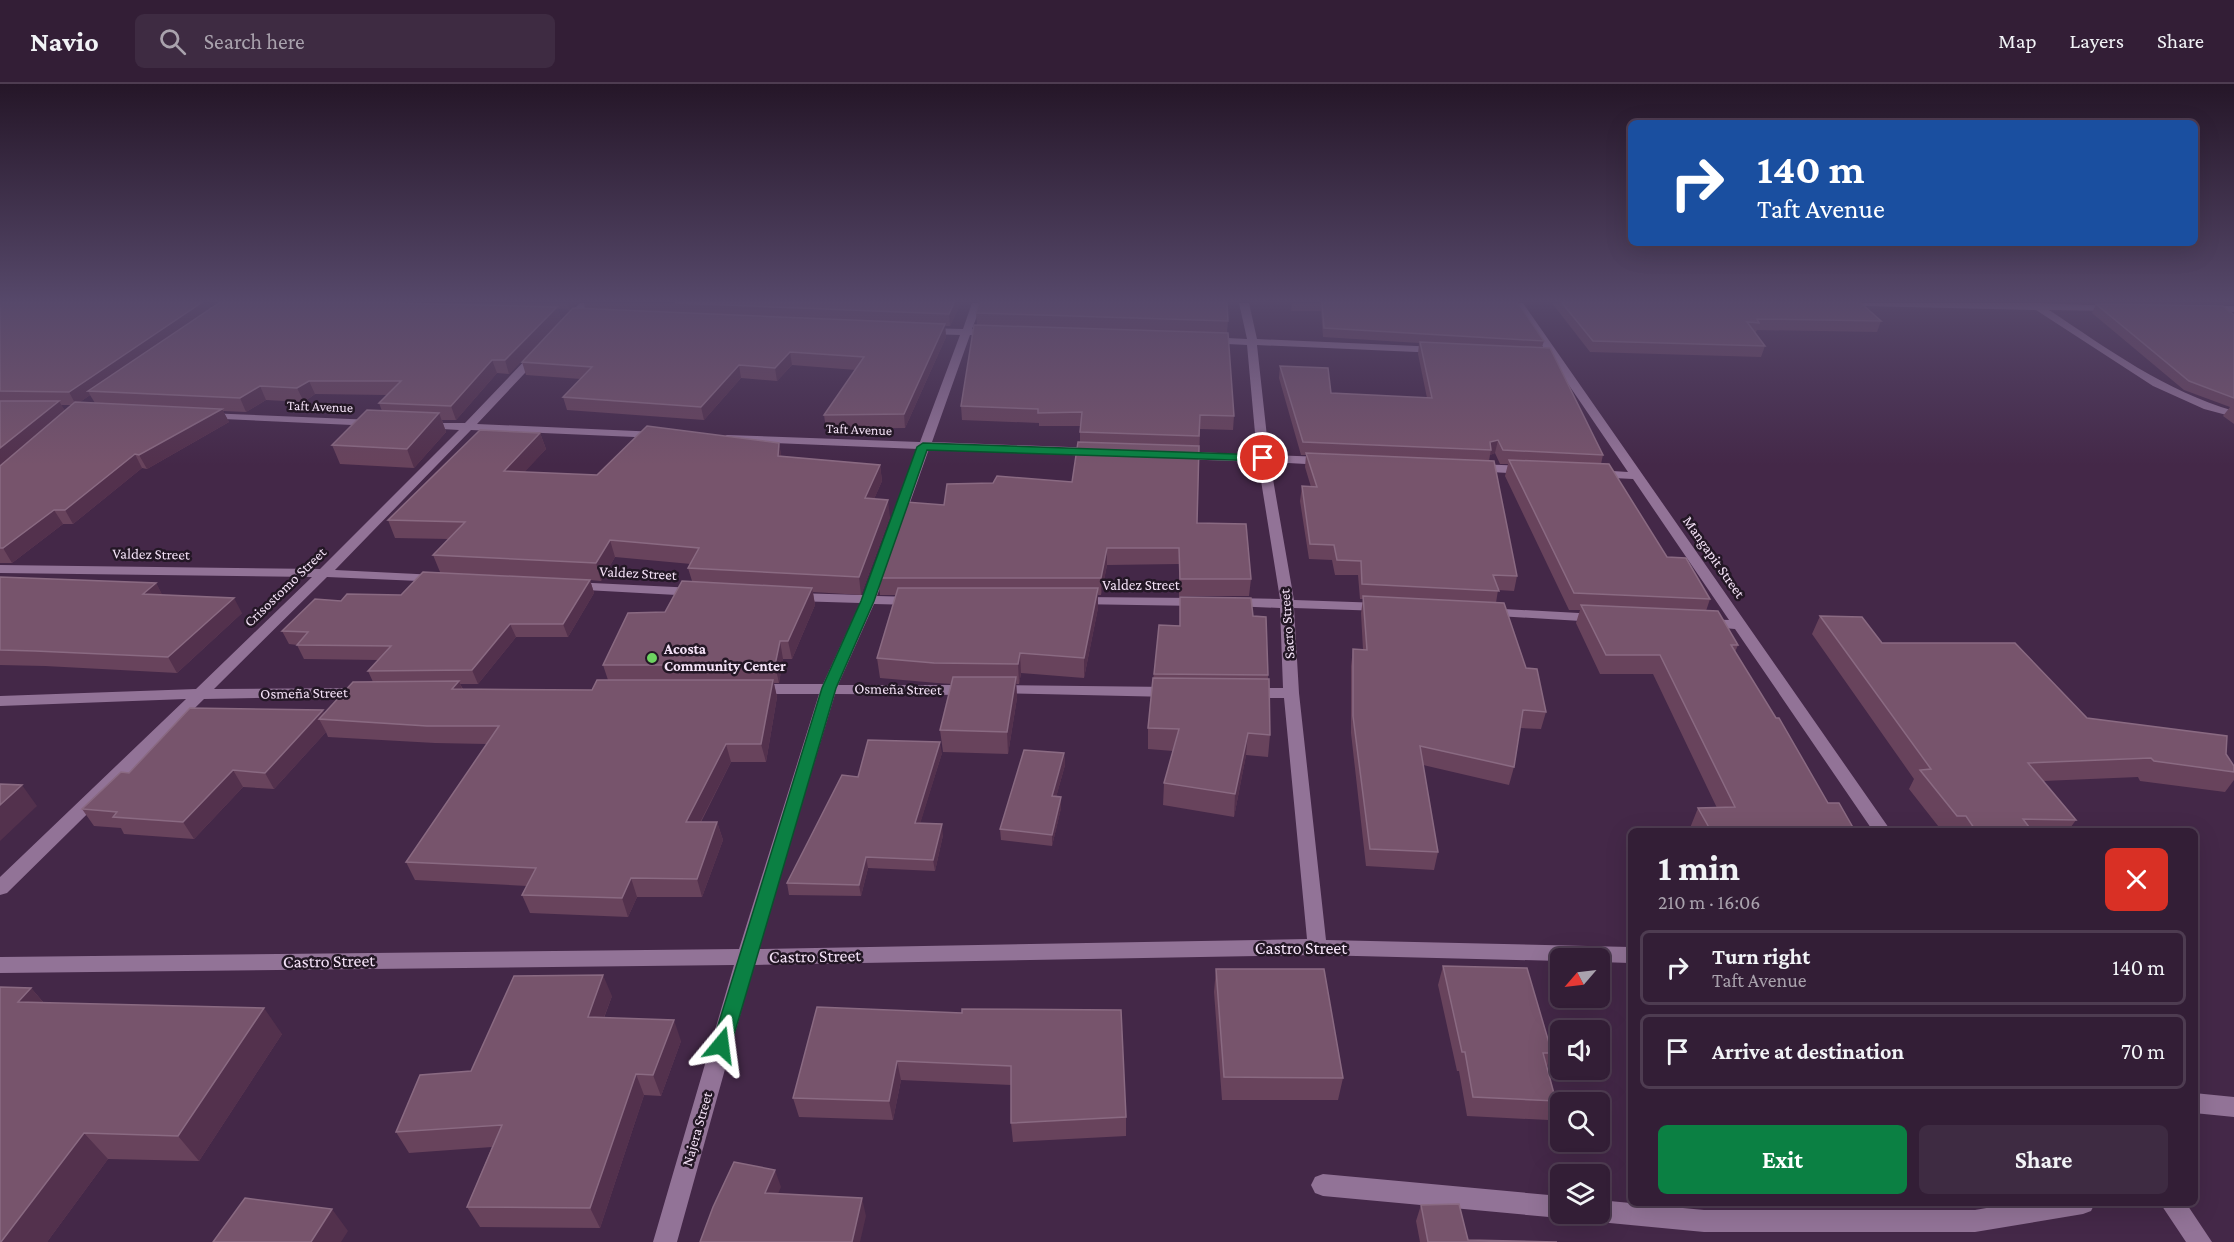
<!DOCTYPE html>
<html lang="en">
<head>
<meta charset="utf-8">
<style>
	:root { --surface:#331e36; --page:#3e2b42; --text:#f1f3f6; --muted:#a9a2ad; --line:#4e3c51; --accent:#0b8043 }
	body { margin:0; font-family:"Crimson Pro",serif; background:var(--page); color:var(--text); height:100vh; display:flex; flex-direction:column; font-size:22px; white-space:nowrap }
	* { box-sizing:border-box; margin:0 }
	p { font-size:20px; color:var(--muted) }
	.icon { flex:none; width:33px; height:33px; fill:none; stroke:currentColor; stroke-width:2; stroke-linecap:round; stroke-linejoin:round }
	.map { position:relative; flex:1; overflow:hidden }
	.panel { position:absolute; left:1628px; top:744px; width:570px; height:378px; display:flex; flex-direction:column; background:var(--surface); border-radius:9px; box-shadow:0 6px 24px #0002,0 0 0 2px var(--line) }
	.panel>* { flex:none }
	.hud { position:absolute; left:1628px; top:36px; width:570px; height:126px; border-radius:9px; box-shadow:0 6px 24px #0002,0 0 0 2px var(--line); background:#1a4fa0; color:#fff; overflow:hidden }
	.needle { width:39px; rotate:242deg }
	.fabs { position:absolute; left:1550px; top:864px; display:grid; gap:12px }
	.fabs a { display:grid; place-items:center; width:60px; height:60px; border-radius:9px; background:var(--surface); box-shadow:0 6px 24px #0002,0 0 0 2px var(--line); font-size:30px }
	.pin { position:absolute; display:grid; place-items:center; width:51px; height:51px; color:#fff; margin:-26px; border:3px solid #fff; border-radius:50%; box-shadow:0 2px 6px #0007 }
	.me { position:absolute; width:66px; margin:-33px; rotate:16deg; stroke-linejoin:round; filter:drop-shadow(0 0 4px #0008) }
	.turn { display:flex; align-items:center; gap:21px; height:126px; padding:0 30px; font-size:27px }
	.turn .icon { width:78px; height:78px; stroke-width:2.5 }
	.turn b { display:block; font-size:42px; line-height:51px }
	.round { display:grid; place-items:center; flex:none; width:63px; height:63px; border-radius:9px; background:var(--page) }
	.summary { display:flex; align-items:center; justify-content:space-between; height:102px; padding:0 30px }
	h1 { font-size:36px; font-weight:700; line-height:45px }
	.cta { display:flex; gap:12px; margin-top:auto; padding:12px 30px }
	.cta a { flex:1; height:69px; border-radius:9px; background:var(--accent); color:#fff; font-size:24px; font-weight:700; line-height:69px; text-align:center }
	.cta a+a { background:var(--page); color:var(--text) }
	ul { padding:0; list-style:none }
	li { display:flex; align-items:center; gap:18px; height:75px; margin:0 12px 9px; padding:0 18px; border:3px solid var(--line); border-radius:9px }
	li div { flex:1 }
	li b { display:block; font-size:22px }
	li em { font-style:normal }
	header { display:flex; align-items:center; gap:36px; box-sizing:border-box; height:84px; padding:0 30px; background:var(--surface); border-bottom:2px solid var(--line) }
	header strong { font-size:28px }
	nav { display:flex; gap:33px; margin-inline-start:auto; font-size:21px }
	.search { width:420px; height:54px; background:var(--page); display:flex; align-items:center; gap:15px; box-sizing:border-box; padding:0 21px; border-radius:9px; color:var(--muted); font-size:22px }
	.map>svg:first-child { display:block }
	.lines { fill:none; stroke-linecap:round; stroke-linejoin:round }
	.street { fill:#927397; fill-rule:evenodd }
	.wall { fill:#68435c; fill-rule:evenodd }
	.shaded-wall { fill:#53314d }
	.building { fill:#77546c; stroke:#8a6a82; stroke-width:1.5 }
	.route { fill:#0b8043; stroke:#07532c; stroke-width:1.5 }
	.poi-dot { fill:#6dd361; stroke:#231725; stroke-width:2 }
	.labels { text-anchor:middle; stroke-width:5; stroke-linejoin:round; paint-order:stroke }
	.far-street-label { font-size:14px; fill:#f4e2f7; stroke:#231725 }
	.street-label { font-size:15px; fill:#f4e2f7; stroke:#231725 }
	.poi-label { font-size:15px; font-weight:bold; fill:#f4e2f7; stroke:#231725; text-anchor:start }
	.near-street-label { font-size:18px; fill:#f4e2f7; stroke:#231725 }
</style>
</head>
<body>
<header>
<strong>Navio</strong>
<div class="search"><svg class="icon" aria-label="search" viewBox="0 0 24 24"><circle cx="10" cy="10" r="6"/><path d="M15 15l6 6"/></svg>Search here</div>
<nav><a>Map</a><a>Layers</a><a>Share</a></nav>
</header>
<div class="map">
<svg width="2234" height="1158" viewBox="0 0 2234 1158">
	<rect width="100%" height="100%" fill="#442848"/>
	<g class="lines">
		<path class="street" d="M580,219H590L569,240H563V236Z
			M972,219H982L972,245L992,246L997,249L992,252L970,251L932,358L1096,364L1102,368L1096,372L929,365L877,512L914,513L921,517L914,521L874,520L838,601H970L978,606L970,611L835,610L758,865L1307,855L1284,614H1249L1241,609L1249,604H1283L1280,524L1232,522L1225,518L1232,514L1280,515L1258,378L1180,375L1174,371L1180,367L1257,371L1247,261L1208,259L1203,256L1208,253L1247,255L1239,219H1249L1257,255L1439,263L1444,266L1439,269L1257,261L1269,371L1324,373L1330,377L1324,381L1270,378L1294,516L1382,519L1389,523L1382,527L1294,524L1299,609L1326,856L1630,863V879L1599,878V874H1560V877L1317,871L754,881L677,1158H653L734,881L0,889V873L739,865L819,610H754L746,605L754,600H823L860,519L794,517L787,513L794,509L863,511L918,365L727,357L721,354L727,351L920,358L960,251L927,250L922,247L927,244L963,245Z
			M1513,219H1523L1891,747H1873L1735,545L1700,542L1698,539L1705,535L1729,536L1633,395L1593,393L1591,390L1597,386L1628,388Z
			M1858,219H2039L2117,222V226L2114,227L2049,226C2108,265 2165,307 2234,327V333L2204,325L2153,302L2036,226L1863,222Z
			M2207,222H2234V228L2204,227L2202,225Z
			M536,268L541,271L540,273L477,340L658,348L664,351L658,354L471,346L335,486L437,491L444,495L442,498L327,493L214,605L361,604L366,606L369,609L366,612L204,615L7,809L0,811V793L186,615L0,622V612L196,605L312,493L0,489V481L320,485L459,346L425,344L419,341L421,339H465L532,269Z
			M206,329L374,336L380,339L374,342L202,334L200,332Z
			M1477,380L1528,382L1534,386L1528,390L1473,387L1471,384Z
			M572,498L695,504L702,508L695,512L567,505L565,502Z
			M1079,513L1199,514L1206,518L1199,522L1074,520L1072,517Z
			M1486,524L1597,530L1604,534L1597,538L1481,531L1479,528Z
			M997,601L1171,603L1179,608L1171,613L992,609L989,606L992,603Z
			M2194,1009L2234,1013V1033L2194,1029Z
			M1323,1090L1560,1112V1130H1569L1560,1134L1323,1112L1315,1109L1311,1101L1315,1093Z
			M1599,1116L1704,1126H1975L2015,1119H2095L2091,1127L2083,1130L1975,1148H1704L1599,1138L1591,1135L1588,1130H1599Z
			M2160,1119H2186L2212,1158H2186Z"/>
	</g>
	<path class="wall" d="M0,219H208L211,224L219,219H577L570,226L558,225L561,236L509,290L497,289L456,336H442L446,348L414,384L340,380L332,361L382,327L379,319L387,311L315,310L304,318L266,316L246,328L223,327L229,338L147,385L142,384L73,440H63L12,479H0ZM90,311L95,319L80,318ZM61,321H72L65,327Z
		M584,219H959L960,221L950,242H945L946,253L905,344L826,345L824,331L856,286L792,281L777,297L741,294L704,336L567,326L563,313L581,295L526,291L522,278L585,225Z
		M1292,219H1518L1544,257L1542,263L1603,371L1601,380L1667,473L1710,515L1706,527L1738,561L1735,568L1828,719L1855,747H1692L1690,744L1698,724H1717L1653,590H1600L1576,539L1580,526H1569L1505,392L1508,380H1500L1495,369L1490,371L1489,377L1517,492L1514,507L1498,506L1496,519L1546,628L1541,645L1520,644L1514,683L1509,701L1423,681L1438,768L1434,786L1366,782L1351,649V582L1353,565L1363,566L1361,529L1363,515H1360L1358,491H1335L1332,476L1309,475L1300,417L1302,402L1311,403L1305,383L1306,371H1301L1279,294L1280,282L1331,309L1427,314L1418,270L1419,259L1323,253L1321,227H1291Z
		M1552,219H1861L1881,237L1877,248L1757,246L1755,250L1765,262L1761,273L1590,268Z
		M2096,220L2234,231V340L2223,332L2230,323L2184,306L2092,229Z
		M976,229L1228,237L1227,249L1234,332L1233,346L1200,345L1197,439L1251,495L1249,512H1179V480L1107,481L1101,511H1098V524L1084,594L1021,589L1019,600H1016L1017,614L1008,670L943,668L940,646L952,600L937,599L880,594L877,574L896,511H880L878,494L944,421L1072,398L1080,358V342H1039V339L962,336L961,322L977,241Z
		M540,349L546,365L524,388L597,391L779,359L781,372L880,381L882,397L874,415L890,433L861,511L813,508L815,521L792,575H783L779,599H774L777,613L766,678H731L701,738H717L723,756L702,813H637L628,833L530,829L522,811L527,802L415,796L406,778L487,660L435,659L328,653L326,648L274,705L243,703L194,755L124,750L121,744L94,742L82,725L129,689L325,629L373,598L368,587L379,576L304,575L297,561L289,560L282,547L341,517L401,511L440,488L433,471L449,455L395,454L388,436ZM615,473L691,480L688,484L692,497L665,528L603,581L608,596L592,606L463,605L460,600H478L516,553H568L594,509L590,496L601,497Z
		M0,493L156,499L162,511L242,529L177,589L45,582L0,581Z
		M1180,513L1253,532L1268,591L1270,651L1268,673L1246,671L1234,733L1163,721L1164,699L1173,667L1148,665V644L1159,541L1180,542Z
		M1820,532L1882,559L2087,634L2226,670L2234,682V696L2225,708L2140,697L2138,693L2043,697L2076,736L2068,747H1942L1909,705L1914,695L1812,550Z
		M942,669L920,739L943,751L935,787L868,784L861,812L789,811L787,799L858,693Z
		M1064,669L1065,681L1056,713L1061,724L1052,762L1001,756L1000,745Z
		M1443,882L1552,969L1547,983L1556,1017L1549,1036L1467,1032L1459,987H1457L1438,901Z
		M1216,885L1343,994L1338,1016H1222L1214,908Z
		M31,904L44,919L282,950L199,1077L108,1075L47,1158Z
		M612,912L604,934L681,957L661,1012L644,1011L600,1144L480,1143L467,1123L492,1063L409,1069L396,1048L471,987Z
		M962,929L1126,1033V1052L1013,1058L1011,1039V1001L901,996L893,1036L799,1033L793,1014Z
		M1421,1121L1468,1156L1557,1158H1420L1416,1137Z"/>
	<path class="shaded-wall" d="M201,219H208L212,227L88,307L90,311L76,321L69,308Z
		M568,219H577L570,226Z
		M954,219H959L960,221L950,242L949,230Z
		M557,223L561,236L509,290L505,276Z
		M945,240L946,253L905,344L904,330Z
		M790,268L792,281L777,297L775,284Z
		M492,276L497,289L456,336L451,322Z
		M739,281L741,294L704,336L701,323Z
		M309,297L315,310L304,318L297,304Z
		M260,302L266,316L246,328L240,314Z
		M59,317L67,330L0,385V364Z
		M222,325L229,338L147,385L139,371Z
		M439,329L446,348L414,384L407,365Z
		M540,349L546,365L510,404L504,387Z
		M1498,356L1495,369L1490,371L1491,366L1490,358Z
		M779,359L782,376L778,372Z
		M135,370L142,384L73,440L65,426Z
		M880,381L882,397L867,431L865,414Z
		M888,416L890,433L861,511L859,493Z
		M54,426L63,440L12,479L3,464Z
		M610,456L615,473L601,497L596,479Z
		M1107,464V481L1101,511V494Z
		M590,496L594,509L568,553L563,540Z
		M156,499L164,514L143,510Z
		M812,504L815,521L792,575L788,557Z
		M1098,504V524L1084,594V574Z
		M234,514L242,529L177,589L168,573Z
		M510,540L516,553L478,600L472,586Z
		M780,557L783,575L779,599L775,581Z
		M1020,569L1021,589L1019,600L1018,580Z
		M1016,593L1017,614L1008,670L1007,648Z
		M773,596L777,613L766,678L761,660Z
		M459,597L466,615L452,605Z
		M323,626L328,636L319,635L326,648L274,705L265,689Z
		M1248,649L1246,671L1234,733L1235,710Z
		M940,658L942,669L917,750L915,739Z
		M726,660L731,678L691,756L686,738Z
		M1064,669L1065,681L1053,724L1052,712Z
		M233,686L243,703L194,755L183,738Z
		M22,701L37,722L0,757V721Z
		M1061,713V724L1052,762V751Z
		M717,738L723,756L702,813L697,795Z
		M942,740L943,751L935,787L933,776Z
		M866,773L868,784L861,812L859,801Z
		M631,794L637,813L628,833L622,814Z
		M603,891L612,912L596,954L588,933Z
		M31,904L53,930L18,918Z
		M264,924L282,950L199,1077L178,1052Z
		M674,936L681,957L661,1012L653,991Z
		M897,977L901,996L893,1036L889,1017Z
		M636,990L644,1011L600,1144L590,1124Z
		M84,1049L108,1075L47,1158H1Z
		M775,1086L781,1103L771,1126L765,1109Z
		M862,1114L866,1132L860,1158H852Z
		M332,1125L348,1147L341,1158H311Z"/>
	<path class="building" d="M0,219H201L69,308L0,307Z
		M219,219H394L557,223L505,276H492L451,322L379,319L401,297H309L297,304L260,302L240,314L88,307Z
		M675,219H954L949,230Z
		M979,219H1227L1228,237L976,229Z
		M1321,219H1518L1544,257L1324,244L1322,219Z
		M1562,219H1861L1881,237L1757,235L1759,239L1747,238L1765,262L1593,257Z
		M2096,220L2223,222L2234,231V314L2189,297Z
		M573,224L945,240L904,330L824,331L864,273L790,268L775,284L739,281L701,323L563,313L592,283L522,278Z
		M974,241L1228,249L1234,332L1200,331L1199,352L1080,348L1082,328L1038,329V325L961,322Z
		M1420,258L1550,264L1603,371L1503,366L1498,356L1490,358L1491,366L1303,358L1280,282L1328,284L1331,309L1432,314Z
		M0,317H59L0,364Z
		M75,318L222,325L139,371L135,370L65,426H54L3,464H0V382Z
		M367,326L439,329L407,365L332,361Z
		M647,342L779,359L778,372L880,381L865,414L888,416L859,493L688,484L699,464L610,456L596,479L433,471L465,438L388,436L480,346L540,349L504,387L597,391Z
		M1078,358L1199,362L1197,439L1246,440L1251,495H1180L1179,464H1107L1101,494H878L906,418L944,421L947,400L993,399L997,392L1072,398Z
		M1306,369L1494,377L1517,492L1493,491L1499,507L1362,500L1361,477L1337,476L1334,461L1310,460L1302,402L1317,403Z
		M1509,376L1609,380L1667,473L1686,474L1710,515L1574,509Z
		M423,488L590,496L563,540H510L472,586L368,587L391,562L297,561L308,548L282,547L315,515L341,517L347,510L401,511Z
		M0,493L156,499L143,510L234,514L168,573L35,567L0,566Z
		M682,497L812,504L788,557H780L775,581H603L628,529L665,528Z
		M898,504H1098L1084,574L1020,569L1018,580L934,579L877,574Z
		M1363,512L1504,519L1526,584L1537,585L1546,628L1523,626L1514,683L1420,662L1438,768L1370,765L1353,632V565L1367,566Z
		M1180,513L1251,514L1253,532L1266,533L1268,591L1154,590L1159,541L1180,542Z
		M1581,521L1718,527L1738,561H1731L1776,634H1779L1828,719H1839L1855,747H1711L1698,724L1735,723L1660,571H1606Z
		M1820,532L1862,533L1882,559H2015L2087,634L2227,652L2226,670L2234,682V688L2154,677L2151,674L2028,679L2076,736L2023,735L2032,747H1976L1966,732H1957L1920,686L1931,685Z
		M953,593H1016L1007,648L940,646Z
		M1153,594L1269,595L1270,651L1248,649L1235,710L1164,699L1179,645L1148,644Z
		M597,596H773L761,660H726L686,738H717L697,795L631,794L622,814L522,811L536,784L406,778L499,642H427L319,635L353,598L459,597L452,605L592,606Z
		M190,624L323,626L265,689L233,686L183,738L113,733L117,728L82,725L121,688L129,689Z
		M868,656L940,658L915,739L942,740L933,776L866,773L859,801L787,799L842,691L858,693Z
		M1024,666L1064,669L1052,712L1061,713L1052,751L1000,745Z
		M0,700L22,701L0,721Z
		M1443,882L1527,884L1552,969H1543L1556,1017L1473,1013L1465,968H1462Z
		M1216,885H1324L1343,994L1224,993Z
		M603,891L588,933L674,936L653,991L636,990L590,1124L467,1123L502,1041L396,1048L420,991L471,987L514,892Z
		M0,903L31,904L18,918L264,924L178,1052L84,1049L1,1158H0Z
		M817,923L962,929V925L1121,926L1126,1033L1011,1039V982L897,977L889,1017L793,1014Z
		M734,1078L775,1086L765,1109L862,1114L852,1158H700L713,1123Z
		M245,1114L332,1125L311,1158H213Z
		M1459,1120L1468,1156L1557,1158H1428L1421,1121Z"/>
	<linearGradient id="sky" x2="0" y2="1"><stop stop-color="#251628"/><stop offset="0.57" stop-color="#56486a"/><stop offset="1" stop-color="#56486a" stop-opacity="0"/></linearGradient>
	<rect width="2234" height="381" fill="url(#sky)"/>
	<path class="route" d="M923,359L1263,371L1269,374L1263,377L927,366L874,517L836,604L731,961L728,966L721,969L714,966L712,961L822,604L861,517L917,363Z"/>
	<circle class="poi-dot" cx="652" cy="574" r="6"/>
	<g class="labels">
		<g class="far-street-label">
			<text transform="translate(320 322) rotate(2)" y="5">Taft Avenue</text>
			<text transform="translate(859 345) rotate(2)" y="5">Taft Avenue</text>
		</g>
		<g class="street-label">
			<text transform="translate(151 470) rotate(1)" y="5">Valdez Street</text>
			<text transform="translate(1714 473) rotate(55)" y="5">Mangapit Street</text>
			<text transform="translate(638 489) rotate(3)" y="5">Valdez Street</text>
			<text x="1141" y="506">Valdez Street</text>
			<text transform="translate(285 503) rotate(-44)" y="5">Crisostomo Street</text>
			<text transform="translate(1287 540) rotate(-94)" y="5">Sacro Street</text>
			<text transform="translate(898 605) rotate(1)" y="5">Osmeña Street</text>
			<text transform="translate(304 609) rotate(-1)" y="5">Osmeña Street</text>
			<text transform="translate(697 1045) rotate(-74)" y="5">Najera Street</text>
		</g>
		<g class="poi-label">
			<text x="664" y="570">Acosta<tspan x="664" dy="17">Community Center</tspan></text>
		</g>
		<g class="near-street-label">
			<text x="1301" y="870">Castro Street</text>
			<text transform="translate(815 872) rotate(-1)" y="6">Castro Street</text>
			<text transform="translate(329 877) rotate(-1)" y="6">Castro Street</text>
		</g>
	</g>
</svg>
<div class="fabs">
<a><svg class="needle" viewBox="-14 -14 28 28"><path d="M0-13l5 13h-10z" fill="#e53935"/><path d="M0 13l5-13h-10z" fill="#a9a2ad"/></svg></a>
<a><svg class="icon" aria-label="sound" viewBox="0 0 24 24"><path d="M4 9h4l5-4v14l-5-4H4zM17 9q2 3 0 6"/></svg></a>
<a><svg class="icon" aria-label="search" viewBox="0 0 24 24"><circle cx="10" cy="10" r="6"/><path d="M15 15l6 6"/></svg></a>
<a><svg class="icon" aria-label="layers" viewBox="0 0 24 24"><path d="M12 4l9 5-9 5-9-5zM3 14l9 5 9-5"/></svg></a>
</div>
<div class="pin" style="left:1263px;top:374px;background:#d93025"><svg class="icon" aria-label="arrive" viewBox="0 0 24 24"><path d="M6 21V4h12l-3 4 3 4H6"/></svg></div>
<svg class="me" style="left:721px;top:961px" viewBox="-20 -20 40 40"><path d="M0-17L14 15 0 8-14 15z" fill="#0b8043" stroke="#fff" stroke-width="4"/></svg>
<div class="hud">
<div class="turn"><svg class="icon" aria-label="right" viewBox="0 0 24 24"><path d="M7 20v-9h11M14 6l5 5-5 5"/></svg><div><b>140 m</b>Taft Avenue</div></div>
</div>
<section class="panel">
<div class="summary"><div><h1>1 min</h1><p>210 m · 16:06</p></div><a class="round" style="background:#d93025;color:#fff"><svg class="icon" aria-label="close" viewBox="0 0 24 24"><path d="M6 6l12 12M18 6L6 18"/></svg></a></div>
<ul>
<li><svg class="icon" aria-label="right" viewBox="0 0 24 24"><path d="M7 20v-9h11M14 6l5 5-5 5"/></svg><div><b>Turn right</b><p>Taft Avenue</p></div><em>140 m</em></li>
<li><svg class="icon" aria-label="arrive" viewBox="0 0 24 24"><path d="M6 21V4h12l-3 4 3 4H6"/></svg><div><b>Arrive at destination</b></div><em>70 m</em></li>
</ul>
<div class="cta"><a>Exit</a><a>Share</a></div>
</section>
</div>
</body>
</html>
